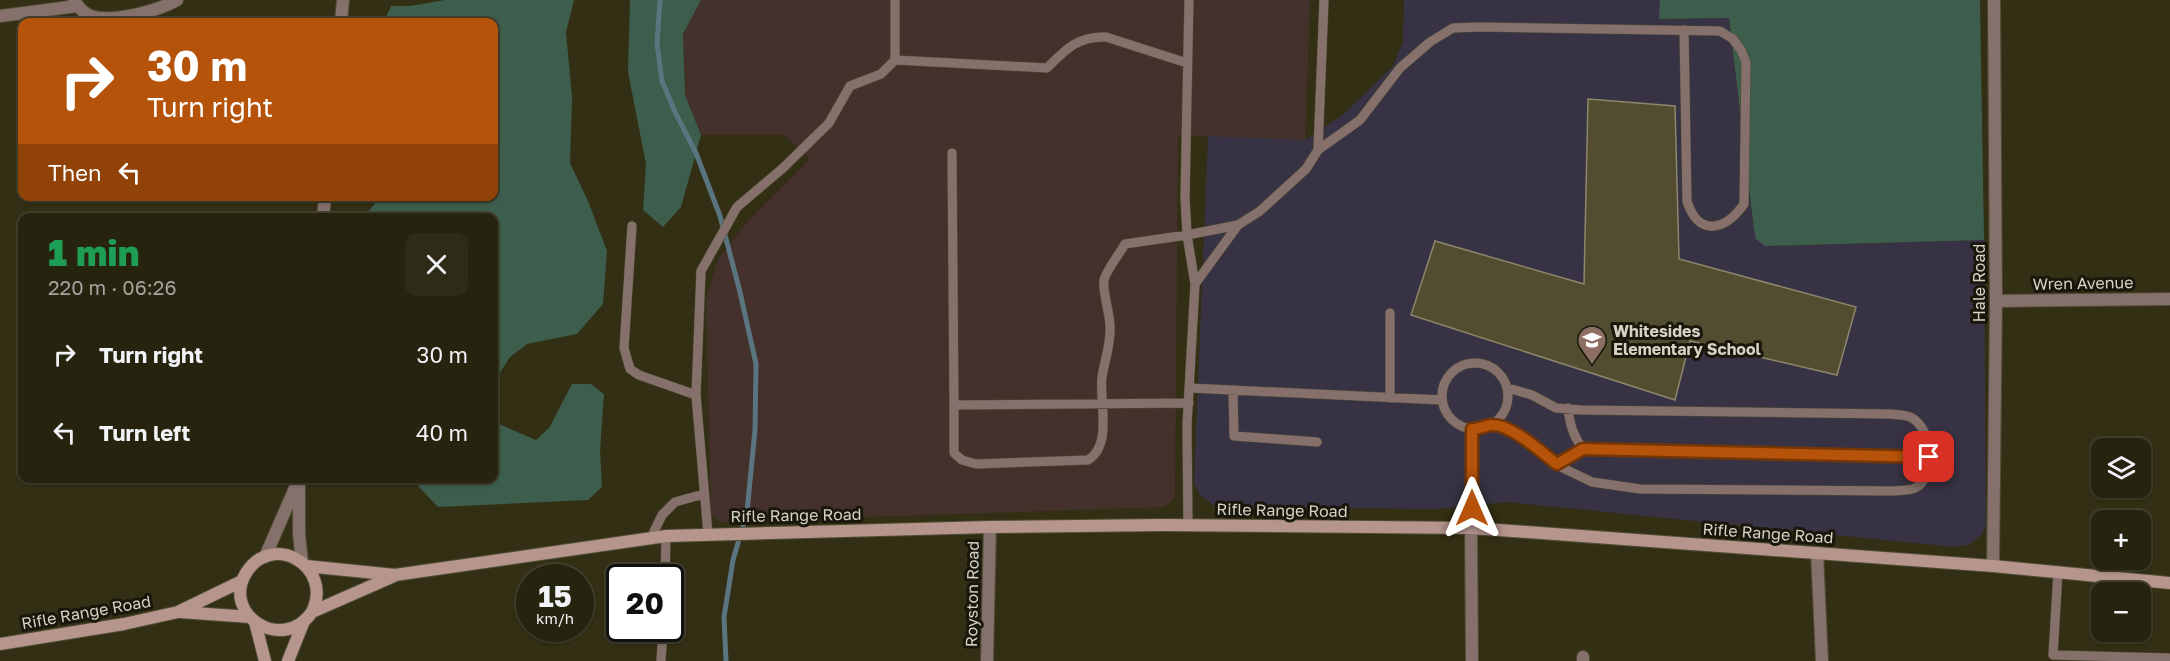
<!DOCTYPE html>
<html lang="en">
<head>
<meta charset="utf-8">
<style>
	:root { --surface:#26230f; --page:#2e2b18; --text:#f1f3f6; --muted:#a4a49e; --line:#42402f }
	body { margin:0; font-family:"Golos Text",sans-serif; background:var(--page); color:var(--text); height:100vh; display:flex; flex-direction:column; font-size:22px; white-space:nowrap }
	* { box-sizing:border-box; margin:0 }
	p { font-size:20px; color:var(--muted) }
	.icon { flex:none; width:33px; height:33px; fill:none; stroke:currentColor; stroke-width:2; stroke-linecap:round; stroke-linejoin:round }
	.map { position:relative; flex:1; overflow:hidden }
	.panel { position:absolute; left:18px; top:213px; width:480px; height:270px; display:flex; flex-direction:column; background:var(--surface); border-radius:12px; box-shadow:0 2px 4px #0004,0 0 0 2px var(--line) }
	.panel>* { flex:none }
	.top-card { position:absolute; left:18px; top:18px; width:480px; height:183px; border-radius:12px; box-shadow:0 2px 4px #0004,0 0 0 2px var(--line); background:#b45309; color:#fff; overflow:hidden }
	.buttons { position:absolute; left:2091px; top:438px; display:grid; gap:12px }
	.buttons a { display:grid; place-items:center; width:60px; height:60px; border-radius:12px; background:var(--surface); box-shadow:0 2px 4px #0004,0 0 0 2px var(--line); font-size:30px }
	.speed { position:absolute; left:516px; top:564px; display:flex; gap:12px; font-size:30px; font-weight:700; text-align:center }
	.speed>* { display:grid; place-content:center; width:78px; height:78px; border-radius:50%; background:var(--surface); box-shadow:0 2px 4px #0004,0 0 0 2px var(--line); line-height:1 }
	.speed small { font-size:15px; font-weight:400 }
	.speed .limit { border:3px solid #111; border-radius:9px; background:#fff; color:#111 }
	.pin { position:absolute; display:grid; place-items:center; width:51px; height:51px; color:#fff; margin:-26px; border-radius:12px; box-shadow:0 3px 9px #0006 }
	.me { position:absolute; width:66px; margin:-33px; rotate:0deg; stroke-linejoin:round; filter:drop-shadow(0 0 4px #0008) }
	.turn { display:flex; align-items:center; gap:21px; height:126px; padding:0 30px; font-size:27px }
	.turn .icon { width:78px; height:78px; stroke-width:2.5 }
	.turn b { display:block; font-size:42px; line-height:51px }
	.then { display:flex; align-items:center; height:57px; padding:0 30px; background:#0003; gap:12px; font-size:22px }
	.round { display:grid; place-items:center; flex:none; width:63px; height:63px; border-radius:12px; background:var(--page) }
	.summary { display:flex; align-items:center; justify-content:space-between; height:102px; padding:0 30px }
	h1 { font-size:36px; font-weight:800; line-height:45px; color:#1e9e55 }
	ul { padding:0; list-style:none }
	li { display:flex; align-items:center; gap:18px; height:78px; padding:0 30px }
	li div { flex:1 }
	li b { display:block; font-size:22px }
	li em { font-style:normal }
	.map>svg:first-child { display:block }
	.industrial { fill:#44312c }
	.education { fill:#383344 }
	.green { fill:#3d5e4c }
	.lines { fill:none; stroke-linecap:round; stroke-linejoin:round }
	.stream { stroke:#5a7480; stroke-width:5 }
	.building { fill:#524d31; stroke:#8c876a; stroke-width:1.5 }
	.service-casing { stroke:#504d34; stroke-width:10 }
	.minor-casing { stroke:#504d34; stroke-width:14 }
	.secondary-casing { stroke:#504d34; stroke-width:14 }
	.service { stroke:#85706b; stroke-width:9 }
	.minor { stroke:#85706b; stroke-width:12 }
	.secondary { stroke:#b6958d; stroke-width:12 }
	.route-casing { stroke:#753606; stroke-width:15 }
	.route { stroke:#b45309; stroke-width:10 }
	.labels { text-anchor:middle; stroke-width:6; stroke-linejoin:round; paint-order:stroke }
	.street-label { font-size:16px; fill:#d5d3c3; stroke:#19170b }
	.poi-label { font-size:16px; font-weight:bold; fill:#d5d3c3; stroke:#19170b; text-anchor:start }
</style>
</head>
<body>
<div class="map">
<svg width="2170" height="661" viewBox="0 0 2170 661">
	<rect width="100%" height="100%" fill="#332f14"/>
	<path class="industrial" d="M701,0H1310L1305,140L1178,135L1175,496L1165,507L720,522L711,514L706,298L718,259L747,222L810,159L784,135H701L685,95L683,34Z"/>
	<path class="education" d="M1404,0H1660V19L1729,18L1754,230L1766,246L1984,240L1986,528L1978,538L1969,545L1955,547L1507,502L1438,509L1216,507L1200,495L1194,483L1208,136L1305,140L1343,115L1393,66L1403,42Z"/>
	<path class="green" d="M445,0H574L566,32L572,97L570,163L588,201L607,251L603,304L577,334L527,344L510,357L494,382V218L363,217L381,197L494,196V22H384L391,6H410Z
		M630,0H701L683,34L685,95L701,135L681,207L663,227L643,210L646,164L628,72Z
		M1660,0H1980L1984,240L1765,246L1756,239L1754,230L1729,18L1659,19Z
		M572,384H591L604,394L600,450L602,487L588,500L438,507L419,487V479L494,478V399L499,424L536,440L549,428Z"/>
	<g class="lines">
		<path class="stream" d="M660,0L657,43L662,81L675,112L696,153L720,216L740,292L756,364L755,430L747,512L733,560L724,617L726,661"/>
	</g>
	<path class="building" d="M1588,99L1675,106L1679,259L1856,307L1837,375L1690,341L1675,400L1411,315L1435,241L1584,284Z"/>
	<g class="lines">
		<g class="service-casing">
			<path id="service" d="M895,60L1047,68C1066,49 1078,36 1106,37L1187,63
				M1318,150L1360,120L1400,68L1430,42L1453,28L1479,27L1720,31L1733,39L1741,50L1746,62L1744,204C1725,231 1698,237 1687,201L1684,30
				M952,153L954,405
				M632,226L624,348L630,369L639,375L696,395L708,534
				M1195,284L1238,225
				M1390,313V398
				M1442 396a33 33 0 1 1 66 0a33 33 0 1 1-66 0Z
				M1189,388L1442,400
				M1233,390L1234,436L1317,442
				M696,395L701,271L737,207L783,168L829,123L850,86L881,74L895,60V0
				M1189,403L954,405V453L962,460L976,464L1088,460C1113,445 1099,401 1102,377C1105,359 1111,344 1110,326C1110,314 1102,290 1104,280C1106,271 1120,253 1125,244L1187,235L1238,225L1260,211L1306,169L1318,150L1324,0
				M1568,408C1570,425 1573,436 1583,449
				M1492,425L1511,430L1563,468L1592,482L1640,489L1892,491C1899,490 1909,491 1915,488C1938,477 1932,429 1912,418C1906,414 1896,415 1889,414L1582,410L1556,408L1532,395L1508,388
				M1557,464L1583,449L1929,457
				M1188,525L1187,425L1195,284L1187,235L1185,197L1189,0
				M1471,528L1472,429
				M651,538L662,515L675,502L704,494
				M2058,572L2053,655L2170,658
				M665,578L666,536
				M661,661L663,628"/>
		</g>
		<g class="minor-casing">
			<path id="minor" d="M74,0C78,7 83,13 91,16C111,23 158,11 177,0
				M0,16L77,6
				M341,22L343,0
				M323,218L325,196
				M1996,301L2170,299
				M1471,528L1472,661
				M1817,553L1822,661
				M265,557L299,479V534L302,562
				M1993,566L1996,301L1994,0
				M1583,657V661
				M987,661L990,527"/>
		</g>
		<g class="secondary-casing">
			<path id="secondary" d="M306,566L395,575L666,536L990,527L1163,525L1471,528L1993,566L2170,583
				M180,612L250,617
				M312,612C334,566 272,531 246,573C221,615 283,654 312,612L394,576
				M255,622L265,661
				M0,644L124,624L178,612L242,581
				M288,661L304,621"/>
		</g>
		<use href="#service" class="service"/>
		<use href="#minor" class="minor"/>
		<use href="#secondary" class="secondary"/>
	</g>
	<g class="lines">
		<g class="route-casing">
			<path id="route" d="M1472,508V429C1479,429 1484,426 1491,425C1510,423 1542,453 1557,464L1583,449L1929,457"/>
		</g>
		<use href="#route" class="route"/>
	</g>
	<defs>
		<g id="school-pin" transform="scale(1.5)"><path d="M0 17L-7.5 6A9.5 9.5 0 1 1 7.5 6Z" fill="#8d6e63" stroke="#19170b"/><path d="M0-5L7-2L0 1L-7-2ZM-4 1L0 2.5L4 1V4Q0 6-4 4Z" fill="#fff"/></g>
	</defs>
	<g fill-rule="evenodd">
		<use href="#school-pin" x="1592" y="340"/>
	</g>
	<g class="labels">
		<g class="street-label">
			<text transform="translate(1979 283) rotate(-90)" y="6">Hale Road</text>
			<text transform="translate(2083 283) rotate(-1)" y="6">Wren Avenue</text>
			<text transform="translate(1282 510) rotate(1)" y="6">Rifle Range Road</text>
			<text transform="translate(796 515) rotate(-1)" y="6">Rifle Range Road</text>
			<text transform="translate(1768 533) rotate(4)" y="6">Rifle Range Road</text>
			<text transform="translate(972 594) rotate(-89)" y="6">Royston Road</text>
			<text transform="translate(86 612) rotate(-10)" y="6">Rifle Range Road</text>
		</g>
		<g class="poi-label">
			<text x="1613" y="337">Whitesides<tspan x="1613" dy="18">Elementary School</tspan></text>
		</g>
	</g>
</svg>
<div class="buttons">
<a><svg class="icon" aria-label="layers" viewBox="0 0 24 24"><path d="M12 4l9 5-9 5-9-5zM3 14l9 5 9-5"/></svg></a>
<a>+</a>
<a>−</a>
</div>
<div class="speed"><div>15<small>km/h</small></div><div class="limit">20</div></div>
<div class="pin" style="left:1929px;top:457px;background:#d93025"><svg class="icon" aria-label="arrive" viewBox="0 0 24 24"><path d="M6 21V4h12l-3 4 3 4H6"/></svg></div>
<svg class="me" style="left:1472px;top:508px" viewBox="-20 -20 40 40"><path d="M0-17L14 15 0 8-14 15z" fill="#b45309" stroke="#fff" stroke-width="4"/></svg>
<div class="top-card">
<div class="turn"><svg class="icon" aria-label="right" viewBox="0 0 24 24"><path d="M7 20v-9h11M14 6l5 5-5 5"/></svg><div><b>30 m</b>Turn right</div></div>
<div class="then">Then<svg class="icon" aria-label="left" viewBox="0 0 24 24"><path d="M17 20v-9H6M10 6l-5 5 5 5"/></svg></div>
</div>
<section class="panel">
<div class="summary"><div><h1>1 min</h1><p>220 m · 06:26</p></div><a class="round"><svg class="icon" aria-label="close" viewBox="0 0 24 24"><path d="M6 6l12 12M18 6L6 18"/></svg></a></div>
<ul>
<li><svg class="icon" aria-label="right" viewBox="0 0 24 24"><path d="M7 20v-9h11M14 6l5 5-5 5"/></svg><div><b>Turn right</b></div><em>30 m</em></li>
<li><svg class="icon" aria-label="left" viewBox="0 0 24 24"><path d="M17 20v-9H6M10 6l-5 5 5 5"/></svg><div><b>Turn left</b></div><em>40 m</em></li>
</ul>
</section>
</div>
</body>
</html>
